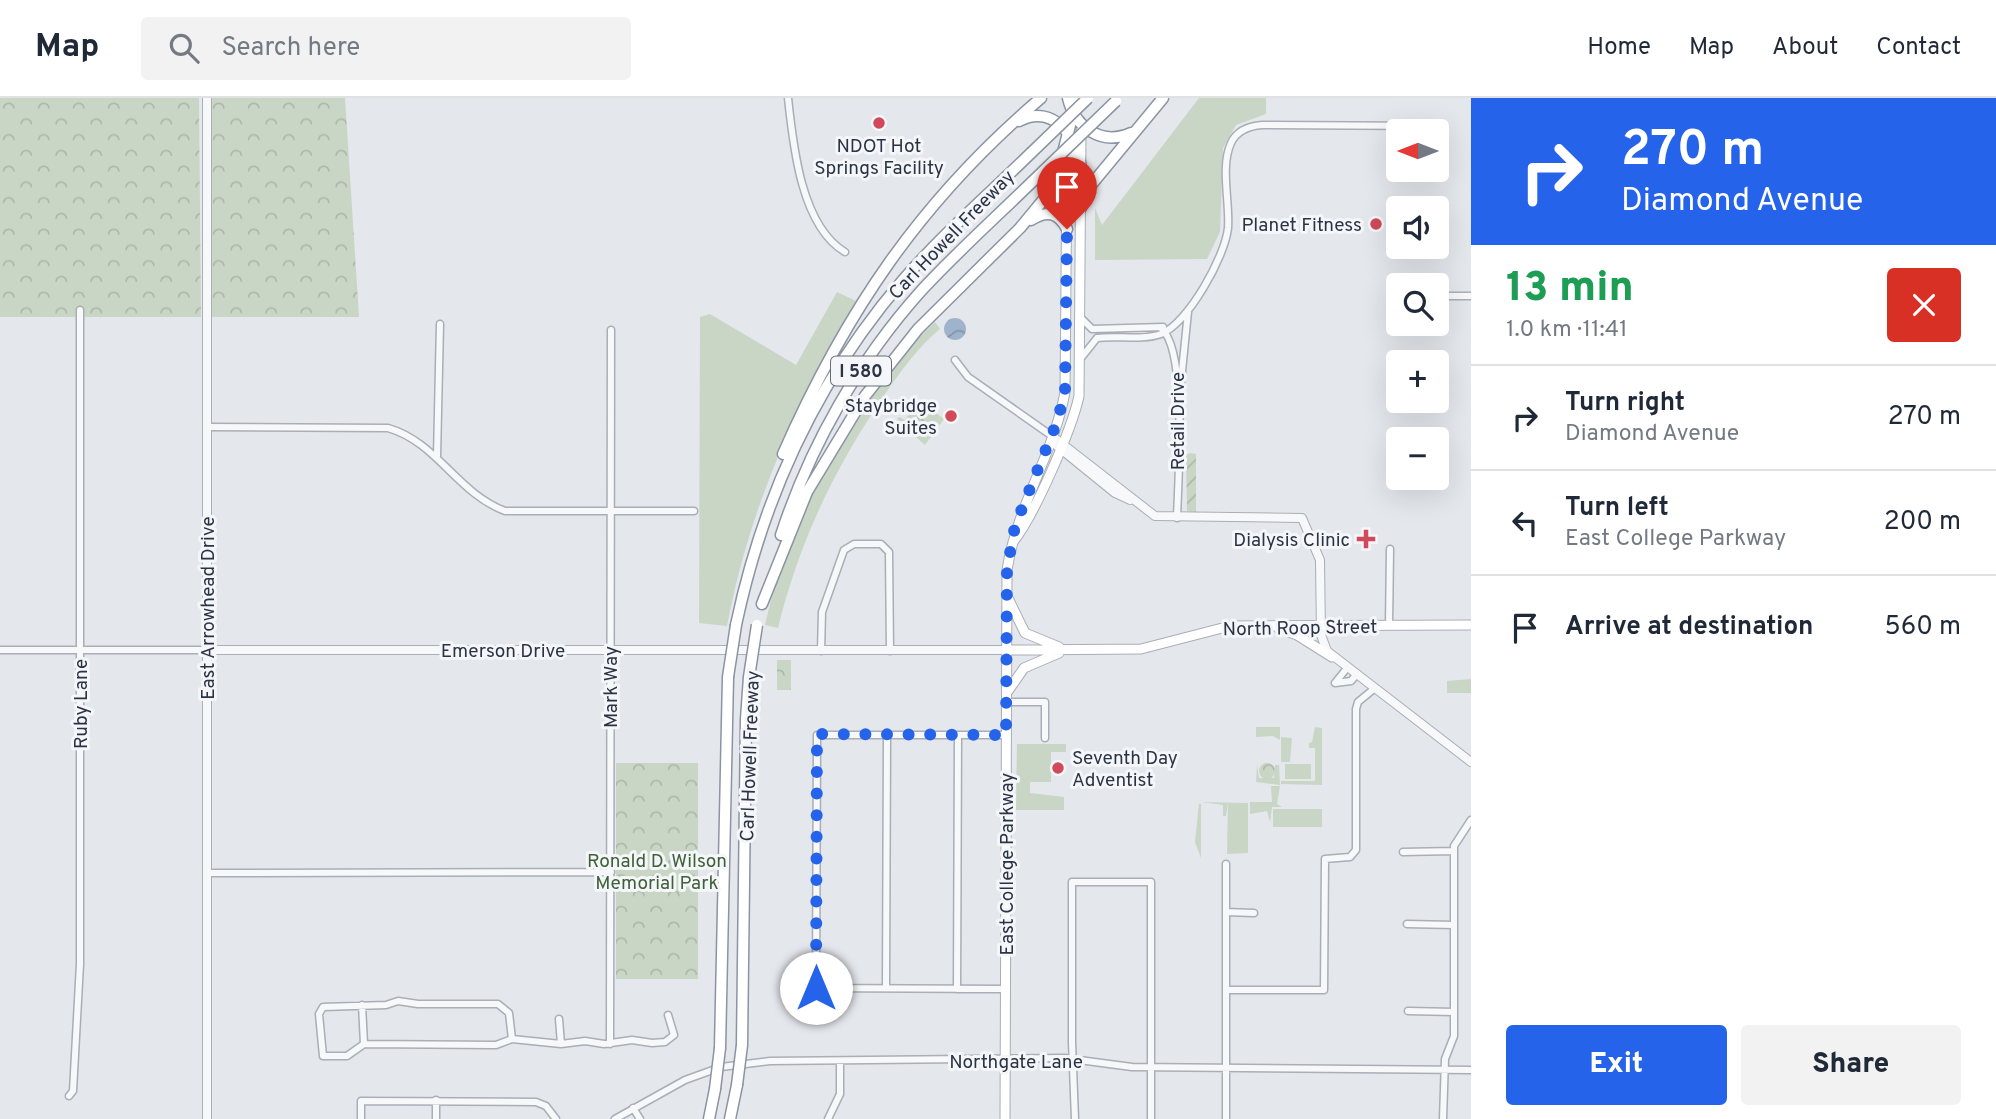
<!DOCTYPE html>
<html lang="en">
<head>
<meta charset="utf-8">
<style>
	:root { --surface:#fff; --page:#f2f2f3; --text:#1f2937; --muted:#747a83; --line:#e0e1e3; --accent:#2563eb }
	body { margin:0; font-family:Overpass,sans-serif; background:var(--page); color:var(--text); height:100vh; display:flex; flex-direction:column; font-size:26px; white-space:nowrap }
	* { box-sizing:border-box; margin:0 }
	p { font-size:23px; color:var(--muted) }
	.icon { flex:none; width:38px; height:38px; fill:none; stroke:currentColor; stroke-width:2; stroke-linecap:round; stroke-linejoin:round }
	.map { position:relative; flex:1; overflow:hidden }
	.panel { display:flex; flex-direction:column; background:var(--surface); width:525px }
	.panel>* { flex:none }
	.guide { background:#2563eb; color:#fff; overflow:hidden }
	.needle { width:46px; rotate:270deg }
	.controls { position:absolute; left:1386px; top:21px; display:grid; gap:14px }
	.controls a { display:grid; place-items:center; width:63px; height:63px; border-radius:7px; background:var(--surface); box-shadow:0 7px 28px #0002; font-size:35px }
	.pin { position:absolute; display:grid; place-items:center; width:60px; height:60px; color:#fff; margin:-72px -30px; border-radius:50% 50% 50% 0; rotate:-45deg; box-shadow:0 0 7px #0007 }
	.pin .icon { rotate:45deg }
	.me { position:absolute; width:77px; margin:-38px; rotate:0deg; stroke-linejoin:round; filter:drop-shadow(0 0 5px #0008) }
	.turn { display:flex; align-items:center; gap:24px; height:147px; padding:0 35px; font-size:32px }
	.turn .icon { width:91px; height:91px; stroke-width:2.5 }
	.turn b { display:block; font-size:49px; line-height:60px }
	.round { display:grid; place-items:center; flex:none; width:74px; height:74px; border-radius:7px; background:var(--page) }
	.overview { display:flex; align-items:center; justify-content:space-between; height:119px; padding:0 35px }
	h1 { font-size:42px; font-weight:800; line-height:52px; color:#1e9e55 }
	.button { display:flex; gap:14px; margin-top:auto; padding:14px 35px }
	.button a { flex:1; height:80px; border-radius:7px; background:var(--accent); color:#fff; font-size:28px; font-weight:800; line-height:80px; text-align:center }
	.button a+a { background:var(--page); color:var(--text) }
	ul { padding:0; list-style:none }
	li { display:flex; align-items:center; gap:21px; height:105px; padding:0 35px; border-top:2px solid var(--line) }
	li div { flex:1 }
	li b { display:block; font-size:26px }
	li em { font-style:normal }
	header { display:flex; align-items:center; gap:42px; box-sizing:border-box; height:98px; padding:0 35px; background:var(--surface); border-bottom:2px solid var(--line) }
	header strong { font-size:33px }
	nav { display:flex; gap:38px; margin-inline-start:auto; font-size:24px }
	.search { width:490px; height:63px; background:var(--page); display:flex; align-items:center; gap:18px; box-sizing:border-box; padding:0 24px; border-radius:7px; color:var(--muted); font-size:26px }
	main { display:flex; flex:1; min-height:0 }
	.map>svg:first-child { display:block }
	.grass { fill:#c9d6c5 }
	.forest { fill:url(#forest-crowns) }
	.garden { fill:url(#garden-furrows) }
	.water { fill:url(#water-waves) }
	.lines { fill:none; stroke-linecap:round; stroke-linejoin:round }
	.minor-casing { stroke:#a9aeb7; stroke-width:9 }
	.tertiary-casing { stroke:#a9aeb7; stroke-width:10 }
	.secondary-casing { stroke:#a9aeb7; stroke-width:11 }
	.motorway-casing { stroke:#8b94a3; stroke-width:13 }
	.minor { stroke:#f7f8fa; stroke-width:6 }
	.tertiary { stroke:#f7f8fa; stroke-width:8 }
	.secondary { stroke:#fff; stroke-width:9 }
	.motorway { stroke:#fff; stroke-width:10 }
	.motorway-bridge-casing { stroke:#8b94a3; stroke-width:13; stroke-linecap:butt }
	.motorway-bridge { stroke:#fff; stroke-width:10 }
	.route { stroke:#2563eb; stroke-width:12; stroke-dasharray:0 21.6 }
	.poi-dot { fill:#d1495b; stroke:#f4f6f9; stroke-width:2.5 }
	.labels { text-anchor:middle; stroke-width:6; stroke-linejoin:round; paint-order:stroke }
	.shield { fill:#f4f6f9; stroke:#676e7b; stroke-width:2 }
	.shield-label { font-size:18px; font-weight:bold; fill:#2b3445 }
	.poi-label { font-size:19px; fill:#2b3445; stroke:#f4f6f9; text-anchor:end }
	.street-label { font-size:19px; fill:#2b3445; stroke:#f4f6f9 }
	.park-label { font-size:19px; fill:#3f6138; stroke:#f4f6f9 }
</style>
</head>
<body>
<header>
<strong>Map</strong>
<div class="search"><svg class="icon" aria-label="search" viewBox="0 0 24 24"><circle cx="10" cy="10" r="6"/><path d="M15 15l6 6"/></svg>Search here</div>
<nav><a>Home</a><a>Map</a><a>About</a><a>Contact</a></nav>
</header>
<main>
<div class="map">
<svg width="1471" height="1021" viewBox="0 0 1471 1021">
	<defs>
		<pattern id="forest-crowns" width="20" height="18" patternUnits="userSpaceOnUse" patternTransform="scale(1.75)"><rect width="20" height="18" fill="#c9d6c5"/><path d="M2 6a3 3 0 1 1 6 0M12 15a3 3 0 1 1 6 0" fill="none" stroke="#adb8ab"/></pattern>
		<pattern id="garden-furrows" width="10" height="10" patternUnits="userSpaceOnUse" patternTransform="scale(1.75)"><rect width="10" height="10" fill="#c9d6c5"/><path d="M-1 1l2-2M0 10L10 0M9 11l2-2" fill="none" stroke="#adb8ab"/></pattern>
		<pattern id="water-waves" width="16" height="10" patternUnits="userSpaceOnUse" patternTransform="scale(1.75)"><rect width="16" height="10" fill="#9fb4cc"/><path d="M0 5q4-4 8 0t8 0" fill="none" stroke="#8293a7"/></pattern>
	</defs>
	<rect width="100%" height="100%" fill="#e4e7ec"/>
	<path class="grass" d="M1199,0H1266V16L1236,27L1223,50L1220,134L1207,161L1095,162V110L1102,127Z
		M837,194L856,203C796,309 750,407 727,528L699,525L700,219L710,216L796,267Z
		M935,224L940,231C918,249 901,273 885,296C835,369 799,444 778,530L765,527C788,422 854,297 935,224Z
		M899,319L905,322L907,319L921,330L917,340L904,331L906,328L897,321Z
		M1471,581V595H1447V583Z
		M1256,629H1280V642L1273,638L1256,639Z
		M1315,629L1322,630V687L1281,686V683H1315V650H1309V645L1312,644Z
		M1281,639L1292,640L1290,664H1281Z
		M1017,646H1066V654H1051V684H1030V695L1064,699V712H1016Z
		M1285,666H1311V681H1285Z
		M1257,667L1259,680H1274L1275,667H1279L1280,687L1256,684Z
		M1271,688H1280L1277,706L1282,709H1272L1270,724L1267,713L1250,716V704H1272Z
		M1202,704L1248,705V755L1227,756L1228,705L1226,718H1223V707Z
		M1199,706H1201V760L1195,744Z
		M1273,711H1322V729H1273Z"/>
	<path class="forest" d="M0,0H199L201,219H0Z
		M212,0H345L359,219H211Z
		M920,303L944,321L925,347L917,340L921,330L907,319Z
		M777,562H791V592H777Z
		M616,665H698V881H616Z
		M1259 673a8 8 0 1 1 16 0a8 8 0 1 1-16 0Z"/>
	<path class="garden" d="M1190,355L1196,356V415L1187,413L1186,357Z"/>
	<path class="water" d="M944 231a11 11 0 1 1 22 0a11 11 0 1 1-22 0Z"/>
	<g class="lines">
		<g class="minor-casing">
			<path id="minor" d="M788,0C793,47 801,128 845,154
				M1450,198H1471
				M1081,220L1092,231L1163,229
				M1161,230C1188,252 1178,383 1177,420
				M1081,260L1097,240C1117,237 1141,243 1161,236C1188,225 1225,159 1228,130C1230,104 1220,69 1231,45C1237,32 1249,28 1262,27L1434,28
				M955,262L968,279L1052,338
				M1180,293L1188,214
				M207,329L388,330C437,344 457,395 505,413H694
				M437,358L440,226
				M1389,527L1390,451
				M0,552H207
				M821,553L822,514L844,452L854,446H881L889,454L890,553
				M1335,585L1351,583L1356,577
				M1335,585L1347,570
				M1007,604H1045V640
				M1403,754L1454,753
				M207,775L611,774
				M1226,814L1254,815
				M1407,826L1454,827
				M886,890L887,637
				M957,891L958,637
				M1005,891L816,890L817,637H1006
				M1226,892H1324L1325,761L1350,759L1356,752V611L1358,604L1375,590
				M398,903L418,906H498L509,915L512,941L496,947L364,946L347,958H323L319,916L323,909L386,907Z
				M362,907L364,946
				M1408,913L1454,914
				M559,921L561,946
				M512,941L561,946L585,943L604,946L632,942L652,945L665,944L674,937L668,917
				M610,946L611,232
				M69,998L73,993L80,866V212
				M436,1002V1021
				M633,1010L640,1021
				M361,1021V1003L536,1004L546,1008L556,1021
				M615,1021L685,982L721,969L770,963L1064,960L1132,969L1471,972
				M828,1021L840,996V963
				M1075,1021L1072,944V784H1151V1021
				M1226,1021V766
				M1443,1021L1445,961L1454,938V748L1471,722"/>
		</g>
		<g class="tertiary-casing">
			<path id="tertiary" d="M207,0V1021
				M1052,338L1155,418L1302,420L1320,462L1321,537L1327,553L1471,664
				M1057,348L1115,395L1130,402
				M207,552H1007"/>
		</g>
		<g class="secondary-casing">
			<path id="secondary" d="M1013,444C1034,418 1072,331 1079,298L1081,33
				M1008,500L1025,535L1059,549
				M1278,530L1297,537L1332,559
				M1007,552L1141,551L1230,528L1471,527
				M1008,593L1024,570L1059,555
				M1005,1021L1007,472C1017,407 1054,356 1065,294L1067,67"/>
		</g>
		<g class="motorway-casing">
			<path id="motorway" d="M1068,0C1075,30 1102,48 1131,35
				M1019,23C1054,5 1078,40 1081,71
				M1067,72L1073,43
				M1081,110L1091,87L1163,0
				M1031,122C1047,112 1058,114 1067,131
				M783,356C846,213 921,102 1041,0
				M781,437C810,348 859,262 921,193C956,155 995,120 1032,84
				M762,506L807,394L865,298L918,231L1020,130L1044,101L1059,70L1077,0
				M736,527C763,399 817,282 903,182C942,137 988,97 1031,55
				M742,947L746,621L749,579
				M720,950L728,579
				M709,1021L715,991
				M730,1021L737,987"/>
		</g>
		<use href="#minor" class="minor"/>
		<use href="#tertiary" class="tertiary"/>
		<use href="#secondary" class="secondary"/>
		<use href="#motorway" class="motorway"/>
		<g class="motorway-bridge-casing">
			<path id="motorway-bridge" d="M1031,55L1088,0
				M1032,84L1116,3
				M728,579L736,527
				M749,579L757,527
				M737,987L742,947
				M715,991L720,950"/>
		</g>
		<use href="#motorway-bridge" class="motorway-bridge"/>
	</g>
	<g class="lines">
		<path class="route" d="M816,890L817,636L1006,637L1007,471L1015,428L1057,324L1065,294L1067,131"/>
	</g>
	<g class="poi-dot">
		<circle cx="879" cy="25" r="7"/>
		<circle cx="1376" cy="126" r="7"/>
		<circle cx="951" cy="318" r="7"/>
		<path d="M1362.5 430.5h7v7h7v7h-7v7h-7v-7h-7v-7h7z"/>
		<circle cx="1058" cy="670" r="7"/>
	</g>
	<g class="labels">
		<rect class="shield" x="831" y="258.5" width="60" height="29" rx="5"/>
		<g class="shield-label">
			<text x="861" y="279">I 580</text>
		</g>
		<g class="poi-label">
			<text x="879" y="54" text-anchor="middle">NDOT Hot<tspan x="879" dy="22">Springs Facility</tspan></text>
			<text x="1362" y="133">Planet Fitness</text>
			<text x="937" y="314">Staybridge<tspan x="937" dy="22">Suites</tspan></text>
			<text x="1350" y="448">Dialysis Clinic</text>
			<text x="1072" y="666" text-anchor="start">Seventh Day<tspan x="1072" dy="22">Adventist</tspan></text>
		</g>
		<g class="street-label">
			<text transform="translate(951 136) rotate(-46)" y="7">Carl Howell Freeway</text>
			<text transform="translate(1177 323) rotate(-90)" y="7">Retail Drive</text>
			<text transform="translate(207 510) rotate(-90)" y="7">East Arrowhead Drive</text>
			<text transform="translate(1300 529) rotate(-1)" y="7">North Roop Street</text>
			<text x="503" y="559">Emerson Drive</text>
			<text transform="translate(610 589) rotate(-90)" y="7">Mark Way</text>
			<text transform="translate(80 606) rotate(-90)" y="7">Ruby Lane</text>
			<text transform="translate(749 658) rotate(-88)" y="7">Carl Howell Freeway</text>
			<text transform="translate(1006 766) rotate(-90)" y="7">East College Parkway</text>
			<text x="1016" y="970">Northgate Lane</text>
		</g>
		<g class="park-label">
			<text x="657" y="769">Ronald D. Wilson<tspan x="657" dy="22">Memorial Park</tspan></text>
		</g>
	</g>
</svg>
<div class="controls">
<a><svg class="needle" viewBox="-14 -14 28 28"><path d="M0-13l5 13h-10z" fill="#e53935"/><path d="M0 13l5-13h-10z" fill="#747a83"/></svg></a>
<a><svg class="icon" aria-label="sound" viewBox="0 0 24 24"><path d="M4 9h4l5-4v14l-5-4H4zM17 9q2 3 0 6"/></svg></a>
<a><svg class="icon" aria-label="search" viewBox="0 0 24 24"><circle cx="10" cy="10" r="6"/><path d="M15 15l6 6"/></svg></a>
<a>+</a>
<a>−</a>
</div>
<div class="pin" style="left:1067px;top:131px;background:#d93025"><svg class="icon" aria-label="arrive" viewBox="0 0 24 24"><path d="M6 21V4h12l-3 4 3 4H6"/></svg></div>
<svg class="me" style="left:816px;top:890px" viewBox="-20 -20 40 40"><circle r="19" fill="#fff"/><path d="M0-13L10 11 0 6-10 11z" fill="#2563eb"/></svg>
</div>
<section class="panel">
<div class="guide">
<div class="turn"><svg class="icon" aria-label="right" viewBox="0 0 24 24"><path d="M7 20v-9h11M14 6l5 5-5 5"/></svg><div><b>270 m</b>Diamond Avenue</div></div>
</div>
<div class="overview"><div><h1>13 min</h1><p>1.0 km · 11:41</p></div><a class="round" style="background:#d93025;color:#fff"><svg class="icon" aria-label="close" viewBox="0 0 24 24"><path d="M6 6l12 12M18 6L6 18"/></svg></a></div>
<ul>
<li><svg class="icon" aria-label="right" viewBox="0 0 24 24"><path d="M7 20v-9h11M14 6l5 5-5 5"/></svg><div><b>Turn right</b><p>Diamond Avenue</p></div><em>270 m</em></li>
<li><svg class="icon" aria-label="left" viewBox="0 0 24 24"><path d="M17 20v-9H6M10 6l-5 5 5 5"/></svg><div><b>Turn left</b><p>East College Parkway</p></div><em>200 m</em></li>
<li><svg class="icon" aria-label="arrive" viewBox="0 0 24 24"><path d="M6 21V4h12l-3 4 3 4H6"/></svg><div><b>Arrive at destination</b></div><em>560 m</em></li>
</ul>
<div class="button"><a>Exit</a><a>Share</a></div>
</section>
</main>
</body>
</html>
